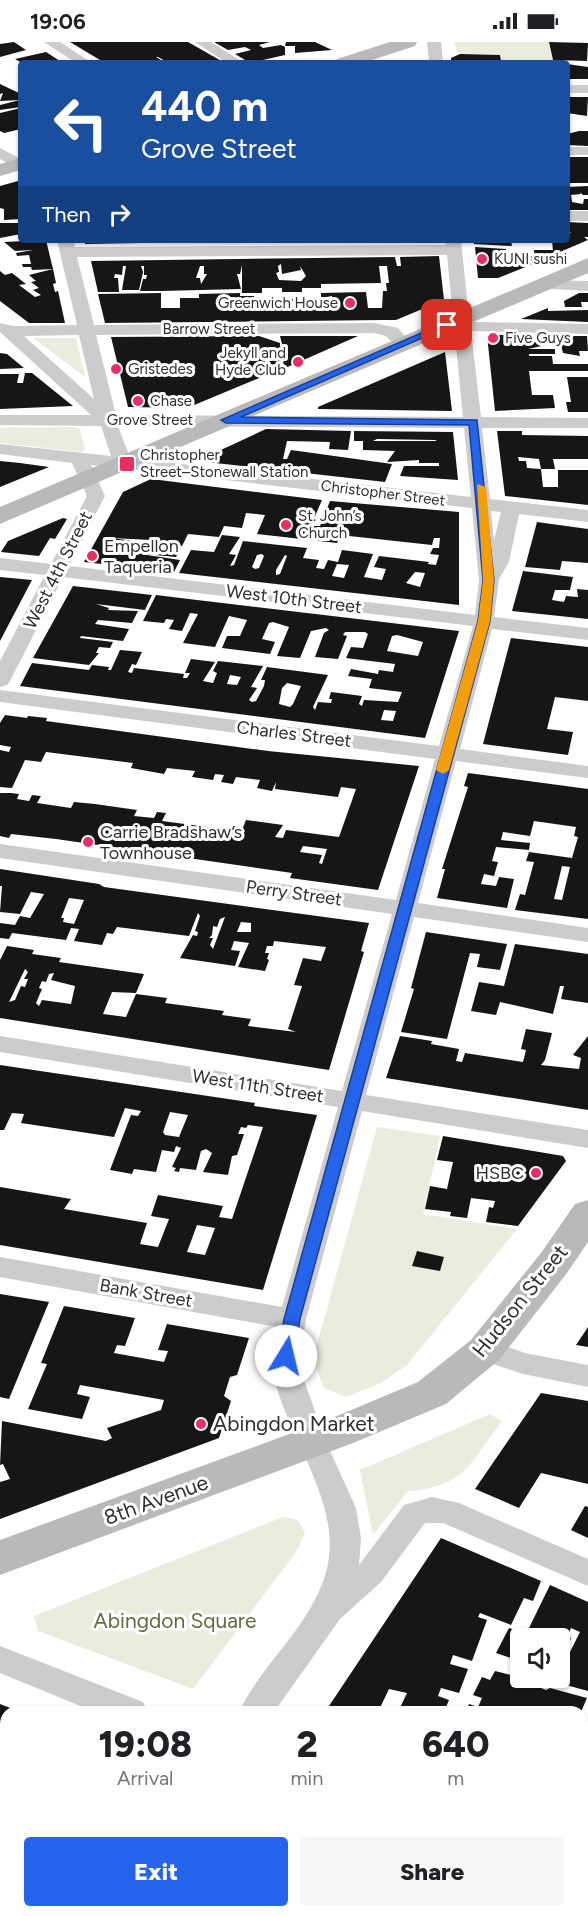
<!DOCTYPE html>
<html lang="en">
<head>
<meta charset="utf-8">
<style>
	:root { --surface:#fff; --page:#f6f6f6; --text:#202124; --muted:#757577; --accent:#2563eb }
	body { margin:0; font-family:Figtree,sans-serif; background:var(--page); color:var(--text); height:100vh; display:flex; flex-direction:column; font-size:22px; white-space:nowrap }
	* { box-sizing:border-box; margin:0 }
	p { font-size:20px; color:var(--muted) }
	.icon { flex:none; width:33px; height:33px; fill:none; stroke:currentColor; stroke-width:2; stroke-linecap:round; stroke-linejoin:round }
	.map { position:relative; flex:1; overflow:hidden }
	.panel { position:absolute; left:0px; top:1664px; width:588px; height:212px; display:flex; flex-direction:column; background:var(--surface); border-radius:18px 18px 0 0; box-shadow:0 2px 4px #0004 }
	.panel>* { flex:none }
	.guide { position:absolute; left:18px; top:18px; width:552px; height:183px; border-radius:6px; box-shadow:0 2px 4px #0004; background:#1a4fa0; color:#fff; overflow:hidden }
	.fabs { position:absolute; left:510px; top:1586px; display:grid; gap:12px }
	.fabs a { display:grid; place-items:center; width:60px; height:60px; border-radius:6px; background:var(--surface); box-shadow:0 2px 4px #0004; font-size:30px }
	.pin { position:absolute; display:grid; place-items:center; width:51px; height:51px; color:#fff; margin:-26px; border-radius:12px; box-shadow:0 3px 9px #0006 }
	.me { position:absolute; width:66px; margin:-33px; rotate:9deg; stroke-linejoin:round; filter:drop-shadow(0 0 4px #0008) }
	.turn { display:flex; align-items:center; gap:21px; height:126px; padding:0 24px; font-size:27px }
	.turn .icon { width:78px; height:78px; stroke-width:2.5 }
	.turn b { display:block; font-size:42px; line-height:51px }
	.then { display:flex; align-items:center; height:57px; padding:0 24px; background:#0003; gap:12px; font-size:22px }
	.eta { display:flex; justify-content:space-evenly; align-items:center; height:102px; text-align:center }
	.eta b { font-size:36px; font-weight:800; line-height:42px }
	.cta { display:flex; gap:12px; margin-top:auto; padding:12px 24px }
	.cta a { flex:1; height:69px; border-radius:6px; background:var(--accent); color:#fff; font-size:24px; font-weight:800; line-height:69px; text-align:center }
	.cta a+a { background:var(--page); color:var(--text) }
	.status { display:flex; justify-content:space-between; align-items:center; height:42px; padding:0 30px; background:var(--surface); direction:ltr }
	.status svg { height:16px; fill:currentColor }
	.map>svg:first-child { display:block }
	.green { fill:#e9eddd }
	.building { fill:#161616; fill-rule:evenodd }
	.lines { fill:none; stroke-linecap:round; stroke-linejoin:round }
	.street { fill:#ccc; fill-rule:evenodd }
	.secondary { fill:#b9b9b9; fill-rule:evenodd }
	.route { fill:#2563eb; stroke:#184099; stroke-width:1.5 }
	.slow { fill:#f59e0b }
	.poi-dot { fill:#ed2b65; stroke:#fff; stroke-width:2 }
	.labels { text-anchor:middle; stroke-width:6; stroke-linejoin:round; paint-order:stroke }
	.far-poi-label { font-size:15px; fill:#2f2f2f; stroke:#fff; text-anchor:start }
	.far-street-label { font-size:15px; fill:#2f2f2f; stroke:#fff }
	.poi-label { font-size:18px; fill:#2f2f2f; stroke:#fff; text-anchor:start }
	.street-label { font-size:18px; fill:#2f2f2f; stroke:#fff }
	.near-street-label { font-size:21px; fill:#2f2f2f; stroke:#fff }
	.near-poi-label { font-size:21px; fill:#2f2f2f; stroke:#fff; text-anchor:start }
	.near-park-label { font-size:21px; fill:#5e6d3a; stroke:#fff }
</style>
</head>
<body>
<div class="status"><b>19:06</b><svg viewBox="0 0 49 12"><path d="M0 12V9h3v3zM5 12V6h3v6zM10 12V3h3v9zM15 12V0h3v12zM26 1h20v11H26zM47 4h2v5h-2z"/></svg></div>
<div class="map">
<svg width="588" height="1874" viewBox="0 0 588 1874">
	<rect width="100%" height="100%" fill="#fff"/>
	<path class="green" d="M454,0H549L554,21H501L500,13L460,12L457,10Z
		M33,296H76L85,335Z
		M75,385L80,387L85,407L82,410L0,401V386Z
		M377,1085L440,1094L423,1172L517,1187L407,1323L381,1341L346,1355L324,1346L313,1317Z
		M490,1372L502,1379C470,1421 465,1445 408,1449L373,1493L360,1428Z
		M283,1475L298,1478L305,1491L296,1510L193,1647L38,1589L34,1574Z"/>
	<path class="building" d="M14,0L26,8L0,15V2Z
		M70,0H188L225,21H169L158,15H156L166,21H105Z
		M214,0H270L259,3L263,6L281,3L285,5V13L250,21L235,12L251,8L245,5L228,8Z
		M286,0H315L332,8L295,11V4H285Z
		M549,0L588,1L587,19L553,18Z
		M46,10L63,21H22L15,17Z
		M460,12L500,13L501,19L451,21V16Z
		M567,22L588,25V37H567Z
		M0,42L21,52V65L0,68V63L20,58L0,59L3,51L0,52Z
		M567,55H588L587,74L567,71Z
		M21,66V87L4,91L0,89V71Z
		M579,89H588V104L567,103V92Z
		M567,115H588V141H567Z
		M18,139L21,141V177L4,178V167L0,166V144Z
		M588,144V153H583L580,150L581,152L571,153L572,160L583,162L584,157H588V168H567V145Z
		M567,180L588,181V195H584L588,198L560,210H553L552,198H567V191H571L567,187Z
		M0,181H21V192L0,196Z
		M46,198L53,227L32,228L31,225H23L22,222H31L29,213L17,214L16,211L33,208L15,209L4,200Z
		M84,198H197V200L85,202Z
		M473,198H511L512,204L474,202Z
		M512,198H551V201L512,200Z
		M475,205L506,207V214H532L533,222L498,236H478Z
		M534,208H553V213L535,220Z
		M439,214L444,258L396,278H384L105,281L98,252L161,251V266H180V256H199V252L240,251V254H254V261H247V267H261V261H268V267H281V257H301L320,258L321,266H333L332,254L321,256V251L366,250L368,266H382L383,249H387L386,241H389L387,224H379L381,241L321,242V246H302V250H282V246H262V251H242V223L240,232H237L241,247L161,249H140L143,237H146L147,233H144V224H141L143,230L139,248H122L126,224H123L122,233L115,232L114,236H118L119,250H98L91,219L395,215L397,224H401L400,215ZM281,222L282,232L301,228L300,224L306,234L301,239L279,238L276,231L279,230L278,224ZM200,224H204V232H207L201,242L200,236H196Z
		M53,227L56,241L53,242L55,250L58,249L65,281H29L0,259V229L5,233L12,231L26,242L19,243L35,255L41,253L33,248L39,246L31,240L36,239L29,233Z
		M579,251H588V260H581L582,265H565L564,259Z
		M548,266V269L588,268V280L521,277Z
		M487,293H552L553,299H545L546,303L528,307H555V312H529V314H552L553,322H588V329H529L532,353H553L555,366L495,369Z
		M259,294L280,301V306L282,302L280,294H358L283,327L284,311H280L281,327L187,366L128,365L111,295Z
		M554,294H587L588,309H579L580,314L563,311L561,303L556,304Z
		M445,310L452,369L318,367V365Z
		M0,311L7,312L24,326L0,327Z
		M25,331H32L73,364L0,367V332H19L17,341H23Z
		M567,335H588V370H568L566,360H571Z
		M266,387L351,389L348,408L329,407L330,400L287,399L283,417H287L291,408L392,422L385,440L197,419Z
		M354,389L453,390L458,438L400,434L404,424H439V421H419V418L387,420L395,409L363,408V399H354ZM377,397L435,398L437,399H373Z
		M497,389H522V393L588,394V417H553L555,427H541L543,445H558V428H588V463L505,454ZM518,415L539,417L541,427L527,426L526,419H519Z
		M0,419L20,421L49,425L0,445Z
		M151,437L322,458L307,493H310L314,484H320L330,459L459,470V563L179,531L191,508L214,510L222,493L240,495L229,512L236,513L230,524L234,523L243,499L307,506L303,516L319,518L316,526L324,527L328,518L338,520L342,508L373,512L364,535L382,538L386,527L374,525L379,514L429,520L428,522L436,523L439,513L430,512L433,506H439L440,496H434L432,503L340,493L337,501L257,492L265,473L246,471L242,486L224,484L219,495L188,492L182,504L151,498L111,496L181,505L176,515L134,511L180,518L174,530L84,520L123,450ZM262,512L264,514L259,526L255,527L252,525L257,513ZM285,513L287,514L280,532L276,533V528ZM337,522L349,523L344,536L332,534ZM415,530L425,531L420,545L406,541Z
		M63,476L67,477L55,497L50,496L39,514L1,510L8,499Z
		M537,480L588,487V521L562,519L560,528L525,525Z
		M523,529L573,535L570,548H555L552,558L564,560L566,554L578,555L577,547L588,548V577L512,569Z
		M0,535L32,538L0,599Z
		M73,544L152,553L145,568L96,562L109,566L108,568L138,569L132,581L98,578L95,582L129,587L123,599L81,594L80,596L113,600L110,606L99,605L96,611H99L89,623L33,616Z
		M156,553L197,558L459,589L425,696L20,644L32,621L89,628L92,623L109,625L108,628H111L120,608L142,610L136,623L132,622L128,630L132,631L134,626L184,632L183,636H187L190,631H185L191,617L215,620L203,639L213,641L217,631L213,629L218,619L263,624L251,645L257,646L249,658L252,660L256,659L264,644L265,638H261L267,625L328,633L313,665L315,668L318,660L331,661L332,657H329L331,650L362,654L359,662L362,664L364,658L398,660L402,650L369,646L372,637L348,634L351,627L378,632L379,628L393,630L395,622L346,616L351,605L363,606L368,592L365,590H345L343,593L347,594L338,617L315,615L324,591L329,588L326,586L311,589L300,616L277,614L289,585L273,580L269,581L262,597L275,600L270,612L222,606L227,594H240L247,578L229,574L215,605L183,601L198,572L190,571L182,589L169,587L174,578L166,577L164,581L143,579ZM397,593L423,600L418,614L387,609L392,594ZM230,633L241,635L237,643L227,642ZM287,641L301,644L293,662L290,665L279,662L282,646ZM384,668L396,669L393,679L381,678Z
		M511,596L588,605V659L555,655L547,687L573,690L568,713L483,702Z
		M5,673L27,676L28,674L47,676L46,679L268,709L419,724L378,848L290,836L292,831L56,797L11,792L9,796L0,794V751H11L19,752L17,757L29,759L32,753L41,754L37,761L71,766L74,760L95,762L137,768L134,774L154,776L157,770L166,771L162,779L245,790L242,788L246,778L283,783L275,795L283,796L286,788L339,795L356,747L341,745L338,755L275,747L276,740L272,749L257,746L260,738L236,735L233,742L221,740L224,733L215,732L213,738L192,735L195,729L167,726L164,732L131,726L133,721L46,710L41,720L25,718L12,746L0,745V708L9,710L11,705L0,703V681ZM303,804L327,807L322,822L319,821L322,813L300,810Z
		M468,731L588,747V877L515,868L520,852L525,853L534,820L526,819L529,810L572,816L578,795L574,794L576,785L534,779L530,794L503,790L501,798L530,801L529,808L496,805L492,819L498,820L494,834L484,832L481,842L496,844L499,835L514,837L507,866L437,856L445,827H442L468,745L464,744ZM562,824L570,825L562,858L554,857Z
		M0,827L99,842L104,845L369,881L361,909L364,910L329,1028L0,976V918L7,904L34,908L32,912L61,916L59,920L144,932L136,951L112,950L103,972L126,975L136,952L167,956L165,961L224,969L222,973L251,977L248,984L296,990L288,987L302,944L294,943L303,916L321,919L326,905L274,899L273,904H267L265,911H269L267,917L269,918L265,929L238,925L249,901L234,899L231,908L240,909L235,924L180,916L193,893L197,894L198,890L195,889L200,874L198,871L189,894L117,885L113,892L107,891L102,903L74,899L79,887L71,886L66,898L12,891L9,897L0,896V881L15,883L20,874L30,876L44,852L31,850L20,872L0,870L2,844H0ZM69,856L84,858L74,882L63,880L64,876H61ZM225,875L213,907L210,903L213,896H209L212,893L213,884L217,885L220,877ZM241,880L251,881V890H237ZM25,927L28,930L24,937H28L25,945L21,944L15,958L9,960ZM54,931L51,938L75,944L71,962L42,958L39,964L36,961L42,947L39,946L42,939L46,940L49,932Z
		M426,890L507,902L500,928L477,925L480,912L470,911L447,997L401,990L414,947L411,946Z
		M515,902L588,912V961L561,957L564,944H560L553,972L500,960L496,973L471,969L479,940L504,944Z
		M526,987L552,991L545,1018L541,1023L579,1027L581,1016L573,1013L588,994V1068L386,1036L400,994L432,999L431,1002L459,1007L456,1019L462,1020L465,1011L523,1020L526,1008L521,1007Z
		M0,1023L255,1061L254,1064L317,1073L263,1248L0,1203V1145L71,1157L64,1167L147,1181L140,1202L158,1205L169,1177L151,1174L158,1153L223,1164L219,1175L232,1177L263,1085L248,1083L246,1086L241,1085L238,1092H244L237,1113L232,1114L228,1133L203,1130L212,1111L206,1107L201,1109L196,1128L180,1126L179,1130L174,1129L176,1126L172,1125L181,1106L176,1104L174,1110L162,1108L156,1130L134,1127L132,1132L110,1128L131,1073L138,1074L141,1069L125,1066L114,1095L21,1081L24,1072L12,1071L4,1088H0ZM170,1070L188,1073L179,1095L165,1093L163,1090ZM197,1183L215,1186L205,1213L187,1210Z
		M443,1094L563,1114L566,1119L518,1184L486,1180L489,1165L493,1166L495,1159L471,1156L467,1176L450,1174L451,1170L425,1167L430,1144L447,1147L453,1120L437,1118Z
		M417,1209L444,1215L440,1229L412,1224Z
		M0,1252L49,1260L9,1357L0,1355Z
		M64,1264L135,1276L125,1304L117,1303L114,1311L164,1320L168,1309L158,1308L167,1282L249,1296L237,1333L230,1335L224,1354L231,1359L219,1396L0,1477V1440L10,1437L3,1422L0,1423L2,1379L106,1399L112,1396L107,1386L161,1368L164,1358L80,1343L77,1352L90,1355L82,1377L28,1367L47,1322L41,1321Z
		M588,1285V1305L576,1303Z
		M541,1351L588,1359V1442L541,1431L519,1466L475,1447Z
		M585,1464L588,1465V1496L571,1488Z
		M441,1496L541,1539L533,1559L524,1556L511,1583L480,1571L478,1575L487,1578L472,1619L453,1613L450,1622L468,1627L459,1651L441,1646L438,1654L449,1658L444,1670H398L407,1651L389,1647L378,1670H325Z
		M550,1543L588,1560V1649L555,1640L580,1590L571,1586L567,1595L571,1596L560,1621V1596H520V1619L496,1611L509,1586L521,1590L529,1586Z
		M495,1629L528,1637L531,1642L546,1648L550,1646L587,1656L581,1670H466L469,1662L478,1665L482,1656L473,1653L482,1635L490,1638Z
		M0,1662L18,1669L6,1670V1751L0,1748Z
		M6,1769V1869H11L7,1874H0V1778Z
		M188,1869H261L270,1874H184Z
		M370,1869H497L495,1874H382Z"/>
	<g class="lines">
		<path class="street" d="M44,0H60L92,21H76Z
			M195,0H211L244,21H227Z
			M427,0H441L443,21H429Z
			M567,43H588V51H567Z
			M567,105H588V113H567Z
			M0,106L21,117V128L0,117Z
			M567,169H588V179H567Z
			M57,198H73L75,205L446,203L445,198H461L469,276L475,280L588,282V292L471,289L481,375L588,376V386H482L490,457L588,468V480L519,472L509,520L499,537L494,575L588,586V598L492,587L460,707L588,724V736L456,719L418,861L588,886V900L414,875L366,1053L588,1088V1106L362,1069L306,1277L300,1314L301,1330L326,1400L356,1466L361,1496L359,1523L404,1463L432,1455L459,1461L588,1517V1544L443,1481H425L381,1540L340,1577L274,1670H239C264,1618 313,1583 327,1526C343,1460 285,1394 273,1330C270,1315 274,1299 277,1285L0,1235V1215L282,1265L338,1065L0,1010V994L342,1049L392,872L0,816V802L396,858L435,717L0,660V648L439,704L473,584L63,535L10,639L7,643L0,645V619L45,533L0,528V516L51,522L87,454L72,421L0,412V402L111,414L101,384L0,383V373H91L0,290V281L13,284L77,283ZM447,213L463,375L116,373L96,293L374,291L386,294L397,306H409L411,302L398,286L374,281L94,283L77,215ZM79,293L94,357L24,294ZM118,384L464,386L471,455L130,416ZM91,423L472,466L479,538L475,573L69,524L105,454ZM491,469L501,470L494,498Z
			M542,238L588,239V249L536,246L534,243L536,240Z
			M485,1297L525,1311L588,1323V1345L523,1332L475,1316L471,1308L475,1300Z
			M0,1604L143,1660L148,1670H95L0,1631Z
			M588,1734V1776L582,1778V1736Z
			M582,1833L588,1836V1868L582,1866Z
			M92,1869H127L125,1874H90Z
			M520,1869H554L552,1874H518Z"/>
		<path class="secondary" d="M390,0H417L415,4L363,21H335L337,17Z
			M21,116V128L0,134V122Z
			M588,216V231L0,482V465Z
			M588,1158V1200L567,1231L499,1318L446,1362L353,1401L0,1533V1498L325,1379L418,1340L471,1298L541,1211L575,1162Z"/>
	</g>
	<path class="route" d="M444,281L452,283L241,375L477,378L494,538L490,579L300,1277L294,1314L286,1320L278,1314L284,1277L478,579L483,538L469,383L226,381L221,378Z"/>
	<path class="slow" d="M477,442L486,445L494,538L490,579L449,728L443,732L436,728L478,579L483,538Z"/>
	<g class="poi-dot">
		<circle cx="482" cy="217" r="6"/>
		<circle cx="350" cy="261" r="6"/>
		<circle cx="493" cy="296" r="6"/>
		<circle cx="298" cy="320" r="6"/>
		<circle cx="116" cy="327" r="6"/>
		<circle cx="138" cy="359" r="6"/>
		<rect x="119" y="414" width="16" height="16" rx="3"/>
		<circle cx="286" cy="483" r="6"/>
		<circle cx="92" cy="514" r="6"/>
		<circle cx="88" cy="800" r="6"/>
		<circle cx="536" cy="1131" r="6"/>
		<circle cx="201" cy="1382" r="6"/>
	</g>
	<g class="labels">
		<g class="far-poi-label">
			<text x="494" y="222">KUNI sushi</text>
			<text x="338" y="266" text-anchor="end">Greenwich House</text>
			<text x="505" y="301">Five Guys</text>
			<text x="286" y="316" text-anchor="end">Jekyll and<tspan x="286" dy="17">Hyde Club</tspan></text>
			<text x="128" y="332">Gristedes</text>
			<text x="150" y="364">Chase</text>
			<text x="140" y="418">Christopher<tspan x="140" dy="17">Street–Stonewall Station</tspan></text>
			<text x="298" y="479">St. John’s<tspan x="298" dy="17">Church</tspan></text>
		</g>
		<g class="far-street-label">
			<text x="209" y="292">Barrow Street</text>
			<text x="150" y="383">Grove Street</text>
			<text transform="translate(383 451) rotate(7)" y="5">Christopher Street</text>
		</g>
		<g class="poi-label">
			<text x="104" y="510">Empellon<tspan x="104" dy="21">Taqueria</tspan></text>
			<text x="100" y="796">Carrie Bradshaw’s<tspan x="100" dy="21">Townhouse</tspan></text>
			<text x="524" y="1137" text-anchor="end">HSBC</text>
		</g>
		<g class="street-label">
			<text transform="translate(58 528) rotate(-63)" y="6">West 4th Street</text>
			<text transform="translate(294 557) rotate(7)" y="6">West 10th Street</text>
			<text transform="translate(294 692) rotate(7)" y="6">Charles Street</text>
			<text transform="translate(294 851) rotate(8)" y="6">Perry Street</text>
			<text transform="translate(258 1044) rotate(9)" y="6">West 11th Street</text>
			<text transform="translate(146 1251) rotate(10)" y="6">Bank Street</text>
		</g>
		<g class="near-street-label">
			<text transform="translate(520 1259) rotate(-51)" y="7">Hudson Street</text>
			<text transform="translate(156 1458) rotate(-20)" y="7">8th Avenue</text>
		</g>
		<g class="near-poi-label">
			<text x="213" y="1389">Abingdon Market</text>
		</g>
		<g class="near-park-label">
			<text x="175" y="1586">Abingdon Square</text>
		</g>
	</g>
</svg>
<div class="fabs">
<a><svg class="icon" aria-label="sound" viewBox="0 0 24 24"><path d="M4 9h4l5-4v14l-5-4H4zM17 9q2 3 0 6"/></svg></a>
</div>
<div class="pin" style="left:447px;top:283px;background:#d93025"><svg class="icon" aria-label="arrive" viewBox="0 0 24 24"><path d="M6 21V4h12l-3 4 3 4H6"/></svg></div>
<svg class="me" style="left:286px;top:1314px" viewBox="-20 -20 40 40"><circle r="19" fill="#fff"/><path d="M0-13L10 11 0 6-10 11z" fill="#2563eb"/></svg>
<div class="guide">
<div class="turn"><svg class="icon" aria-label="left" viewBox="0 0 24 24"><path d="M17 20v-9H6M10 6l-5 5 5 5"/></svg><div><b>440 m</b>Grove Street</div></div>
<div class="then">Then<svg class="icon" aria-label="right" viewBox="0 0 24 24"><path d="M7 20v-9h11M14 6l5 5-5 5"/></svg></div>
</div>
<section class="panel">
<div class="eta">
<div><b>19:08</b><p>Arrival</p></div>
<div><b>2</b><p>min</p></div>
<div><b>640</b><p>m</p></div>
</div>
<div class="cta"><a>Exit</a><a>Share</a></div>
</section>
</div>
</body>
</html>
